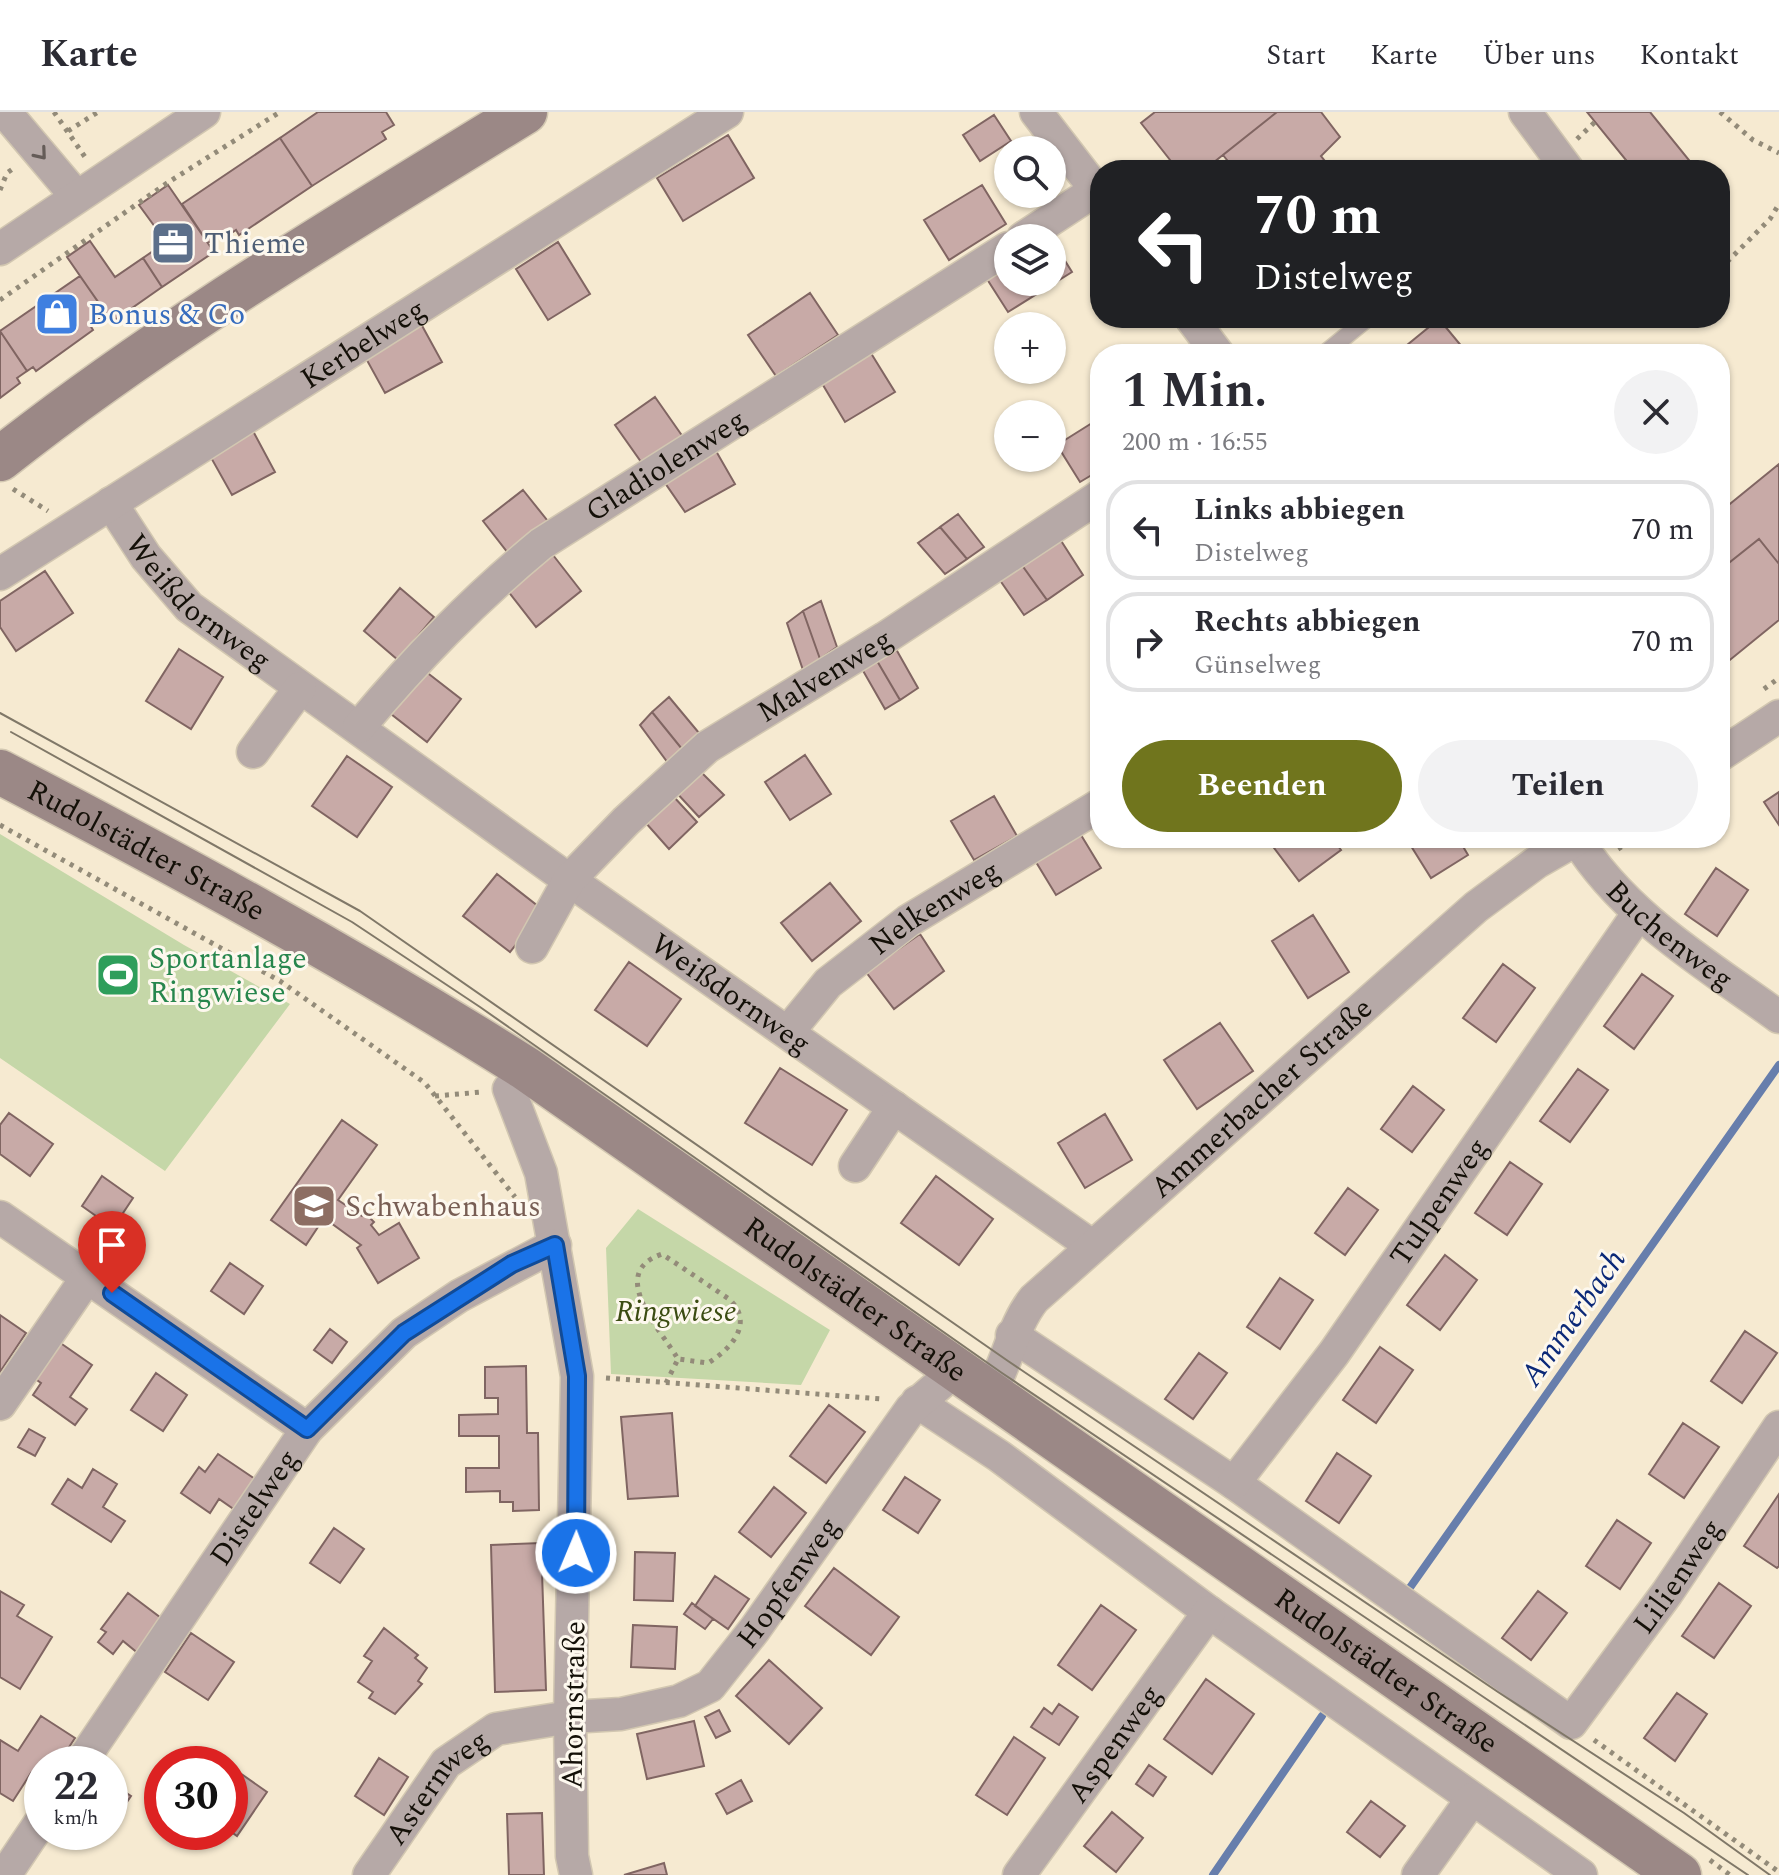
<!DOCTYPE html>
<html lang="de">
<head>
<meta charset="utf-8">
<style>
	:root { --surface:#fff; --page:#f2f2f3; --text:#2b2b33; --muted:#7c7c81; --line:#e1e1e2; --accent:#70751d }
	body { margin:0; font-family:Spectral,serif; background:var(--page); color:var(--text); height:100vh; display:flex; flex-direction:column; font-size:30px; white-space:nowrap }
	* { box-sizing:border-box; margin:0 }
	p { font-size:26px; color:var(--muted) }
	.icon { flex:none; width:44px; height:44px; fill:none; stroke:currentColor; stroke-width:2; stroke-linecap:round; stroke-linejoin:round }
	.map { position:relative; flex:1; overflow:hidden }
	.details { position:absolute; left:1090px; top:232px; width:640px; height:504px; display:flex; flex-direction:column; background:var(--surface); border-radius:32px; box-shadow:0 2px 6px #0004 }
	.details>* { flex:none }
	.top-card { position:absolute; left:1090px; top:48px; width:640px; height:168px; border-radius:32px; box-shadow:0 2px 6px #0004; background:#202124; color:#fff; overflow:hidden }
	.fabs { position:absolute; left:994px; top:24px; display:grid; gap:16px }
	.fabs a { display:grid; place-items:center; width:72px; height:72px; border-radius:50%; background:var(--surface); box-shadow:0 2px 6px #0004; font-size:40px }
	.speed { position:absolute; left:24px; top:1634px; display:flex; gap:16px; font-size:40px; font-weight:700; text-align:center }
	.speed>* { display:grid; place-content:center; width:104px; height:104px; border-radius:50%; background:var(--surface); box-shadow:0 2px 6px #0004; line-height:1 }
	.speed small { font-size:20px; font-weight:400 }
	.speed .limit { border:12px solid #d22; background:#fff; color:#111 }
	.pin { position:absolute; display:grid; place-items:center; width:68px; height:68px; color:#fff; margin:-82px -34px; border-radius:50% 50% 50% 0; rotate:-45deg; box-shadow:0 0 8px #0007 }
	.pin .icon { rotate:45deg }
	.me { position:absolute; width:88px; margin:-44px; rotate:1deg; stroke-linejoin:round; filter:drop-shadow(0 0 6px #0008) }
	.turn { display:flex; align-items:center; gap:28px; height:168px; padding:0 32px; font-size:36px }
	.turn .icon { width:104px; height:104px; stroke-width:2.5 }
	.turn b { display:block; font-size:56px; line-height:68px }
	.round { display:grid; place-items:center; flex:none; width:84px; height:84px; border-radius:42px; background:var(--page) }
	.overview { display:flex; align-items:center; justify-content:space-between; height:136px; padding:0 32px }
	h1 { font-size:48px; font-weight:700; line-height:60px }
	.button { display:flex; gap:16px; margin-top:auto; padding:16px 32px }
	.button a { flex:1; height:92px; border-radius:48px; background:var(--accent); color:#fff; font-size:32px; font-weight:700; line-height:92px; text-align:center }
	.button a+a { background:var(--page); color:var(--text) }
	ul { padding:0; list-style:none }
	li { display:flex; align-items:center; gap:24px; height:100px; margin:0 16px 12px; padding:0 16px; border:4px solid var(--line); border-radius:32px }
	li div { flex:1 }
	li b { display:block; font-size:30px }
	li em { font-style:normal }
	header { display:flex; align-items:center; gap:48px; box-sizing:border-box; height:112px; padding:0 40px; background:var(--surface); border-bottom:2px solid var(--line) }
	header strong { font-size:38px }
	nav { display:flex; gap:44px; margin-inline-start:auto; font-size:28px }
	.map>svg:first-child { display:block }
	.green { fill:#c5d7a8 }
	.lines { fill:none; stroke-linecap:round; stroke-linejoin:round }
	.stream { stroke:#677eac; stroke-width:8 }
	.building { fill:#c8aaa7; stroke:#806562; stroke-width:2 }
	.lane-casing { stroke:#d2c7b1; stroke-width:19 }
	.street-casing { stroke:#d2c7b1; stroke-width:35 }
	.secondary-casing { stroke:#d2c7b1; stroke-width:47 }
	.path { stroke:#938b79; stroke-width:5; stroke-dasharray:4 6; stroke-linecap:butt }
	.lane { stroke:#b6a9a7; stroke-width:16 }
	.street { stroke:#b6a9a7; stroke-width:32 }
	.secondary { stroke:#9b8886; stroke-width:44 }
	.tram { stroke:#807868; stroke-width:2 }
	.oneway { stroke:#655c58 }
	.route-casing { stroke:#114b97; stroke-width:20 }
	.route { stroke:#1a73e8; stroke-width:14 }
	.labels { text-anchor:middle; stroke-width:6; stroke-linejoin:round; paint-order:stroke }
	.service-label { font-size:30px; fill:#4e5e75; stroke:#fdf8ee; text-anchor:start }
	.shop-label { font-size:30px; fill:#366cbe; stroke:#fdf8ee; text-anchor:start }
	.street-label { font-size:30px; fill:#141008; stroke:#fdf8ee }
	.leisure-label { font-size:30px; fill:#27864d; stroke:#fdf8ee; text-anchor:start }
	.education-label { font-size:30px; fill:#785e54; stroke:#fdf8ee; text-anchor:start }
	.park-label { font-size:30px; font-style:italic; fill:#3b4c12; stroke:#fdf8ee }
	.water-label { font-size:32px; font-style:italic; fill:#0b2978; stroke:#fdf8ee }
</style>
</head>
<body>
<header>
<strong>Karte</strong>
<nav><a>Start</a><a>Karte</a><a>Über uns</a><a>Kontakt</a></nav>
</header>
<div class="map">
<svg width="1779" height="1763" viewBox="0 0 1779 1763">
	<rect width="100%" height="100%" fill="#f6ead1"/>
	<path class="green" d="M0,722L184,833L290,892L165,1059L0,946Z
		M638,1097L830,1218L801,1273L611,1262L606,1136Z"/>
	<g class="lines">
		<path class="stream" d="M1404,1484L1779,953
			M1213,1763L1322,1604"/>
	</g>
	<path class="building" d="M318,0H386L394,13L382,20L386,27L312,74L280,26Z
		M1155,0H1277L1204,58H1178L1141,11Z
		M1277,0H1321L1340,25L1321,44L1332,58H1235L1223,43Z
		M1587,0H1650L1697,58H1634Z
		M994,3L1011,29L980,49L963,23Z
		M728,23L754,66L683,109L657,66Z
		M280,26L312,74L239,123L236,118L224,126L222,121L208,131L182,92Z
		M168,73L214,140L162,175L143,146L166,130L139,93Z
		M982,73L1006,112L949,148L924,108Z
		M1052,128L1072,160L1008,200L987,167L1008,154V170H1052Z
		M90,129L115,165L143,146L162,175L112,210L67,145Z
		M558,130L590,182L548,208L516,157Z
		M80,164L106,201L90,213L93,218L36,259L33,255L27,259L0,219Z
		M810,181L838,223L776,264L748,223Z
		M1439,207L1468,242H1396Z
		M420,210L442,250L385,281L363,241Z
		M0,219L27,259L17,266L20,271L0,286Z
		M869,238L895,280L845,310L820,268Z
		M655,285L683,325L644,354L615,313Z
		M1100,306V358L1080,370L1057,333Z
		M253,319L275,360L232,383L209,342Z
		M716,339L735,372L685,400L663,368Z
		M1779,352V452L1759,427L1720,458V400Z
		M523,378L551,413L511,445L483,409Z
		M958,402L984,435L967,447L940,415Z
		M940,415L967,447L945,462L918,431Z
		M1058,424L1083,463L1047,488L1019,449Z
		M1759,427L1779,452V508L1720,556V458Z
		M553,443L581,479L536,515L508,479Z
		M1019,449L1047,488L1024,503L997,464Z
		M45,459L73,501L16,539L0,515V489Z
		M400,476L434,505L398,548L364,519Z
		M821,489L837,535L820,547L803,499Z
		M803,499L820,547L803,558L787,511Z
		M892,530L918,576L900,588L873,542Z
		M179,537L223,565L191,617L146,589Z
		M873,542L900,588L885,597L858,550Z
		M425,559L461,587L427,630L391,602Z
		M669,585L699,621L682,637L652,600Z
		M652,600L682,637L668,651L640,613Z
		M805,643L831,682L790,708L765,670Z
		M347,644L392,675L357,725L312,694Z
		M697,656L724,683L699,705L674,678Z
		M1779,680V713L1764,690Z
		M673,684L697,710L669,737L645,710Z
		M994,684L1017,724L974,748L951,709Z
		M1081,723L1101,756L1056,783L1036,750Z
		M1272,726H1332L1341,738L1299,769L1268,728Z
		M1406,726H1458L1468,743L1431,766Z
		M1716,756L1748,778L1717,824L1685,802Z
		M497,762L543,798L510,840L463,804Z
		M830,771L861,809L812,849L781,811Z
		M1313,803L1349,860L1308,886L1272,829Z
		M920,822L944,859L894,897L866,860Z
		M629,850L681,887L647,934L595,898Z
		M1503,852L1535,876L1496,930L1463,906Z
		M1642,862L1673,884L1634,937L1604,914Z
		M1220,911L1253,959L1197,997L1164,948Z
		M780,956L847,998L812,1053L745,1011Z
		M1578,957L1608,978L1570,1030L1540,1009Z
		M1413,974L1444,998L1412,1040L1381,1017Z
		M9,1001L53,1032L30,1064L0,1042V1013Z
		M1105,1002L1132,1048L1085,1076L1058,1031Z
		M342,1008L377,1033L338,1088L362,1104L365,1101L374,1110L371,1113L379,1123L399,1111L419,1146L378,1171L357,1136L361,1133L324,1106L306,1133L271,1108Z
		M1510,1050L1542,1072L1507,1123L1475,1101Z
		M102,1064L133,1086L113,1116L82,1094Z
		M936,1064L993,1107L959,1153L901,1111Z
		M1348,1076L1378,1098L1345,1143L1315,1121Z
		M1445,1143L1477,1168L1440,1218L1407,1193Z
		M230,1151L263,1174L244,1202L211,1179Z
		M1280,1166L1313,1188L1280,1237L1247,1215Z
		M0,1203L26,1221L0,1260Z
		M330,1217L347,1230L332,1251L314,1238Z
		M1745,1219L1777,1241L1742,1291L1711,1269Z
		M59,1230L92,1253L70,1285L87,1297L75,1313L33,1283L41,1271L34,1266Z
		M1380,1235L1413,1258L1376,1311L1343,1288Z
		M1199,1241L1227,1261L1193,1307L1165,1287Z
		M526,1254L527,1321H538L539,1398L513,1399V1390H500V1379L466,1380V1356H499V1324H459V1303L498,1302V1286H485V1255Z
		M156,1261L187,1283L163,1319L131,1298Z
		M829,1293L865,1320L826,1371L790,1344Z
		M672,1301L678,1384L628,1387L621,1305Z
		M1683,1311L1719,1335L1684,1386L1649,1362Z
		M29,1317L45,1326L35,1344L18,1335Z
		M1337,1341L1371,1364L1339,1411L1306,1389Z
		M218,1342L255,1367L235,1398L219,1387L210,1401L181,1381L199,1355L205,1360Z
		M93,1357L117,1372L103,1395L125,1409L111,1430L52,1392L68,1367L82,1376Z
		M905,1365L940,1388L918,1421L883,1398Z
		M774,1375L806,1401L771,1445L739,1420Z
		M1779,1382V1454L1777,1456L1744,1434Z
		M1617,1408L1651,1431L1620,1477L1586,1454Z
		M334,1416L364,1437L340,1471L310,1451Z
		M541,1431L546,1578L495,1580L491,1433Z
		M635,1440L675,1441L673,1489L634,1488Z
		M834,1456L899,1505L871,1543L805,1494Z
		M715,1464L749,1487L728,1517L695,1494Z
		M1719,1471L1751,1494L1714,1546L1682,1524Z
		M0,1479L24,1493L17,1504L52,1525L20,1577L0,1565Z
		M1538,1479L1567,1501L1531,1548L1502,1526Z
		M128,1481L165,1509L139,1542L123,1529L113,1542L98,1530L106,1520L101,1517Z
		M692,1491L713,1507L705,1517L684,1502Z
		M1101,1493L1136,1518L1092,1578L1058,1553Z
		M633,1513L677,1515L675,1557L631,1555Z
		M384,1516L418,1543L415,1546L427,1556L418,1569L422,1572L395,1602L369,1586L373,1580L358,1570L372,1549L364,1544Z
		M191,1521L234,1550L208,1588L165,1560Z
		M769,1548L822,1596L789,1632L736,1584Z
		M1206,1567L1254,1602L1212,1662L1164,1627Z
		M1677,1581L1707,1602L1675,1649L1644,1626Z
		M1059,1592L1078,1605L1059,1633L1031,1615L1044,1596L1052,1602Z
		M719,1598L730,1619L716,1626L705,1605Z
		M41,1604L75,1626L58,1652H42V1668L31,1661L13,1689L0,1681V1628L18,1639Z
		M694,1609L704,1654L647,1667L637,1622Z
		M1014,1625L1045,1646L1007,1703L976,1683Z
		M379,1646L408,1665L384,1703L355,1684Z
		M1149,1653L1166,1665L1153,1684L1136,1672Z
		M240,1661L267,1680L237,1724L230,1719V1675Z
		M741,1668L752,1689L727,1702L716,1682Z
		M110,1670L131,1684L110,1715Z
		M1371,1689L1405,1714L1380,1745L1347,1720Z
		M1112,1700L1143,1726L1116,1760L1084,1734Z
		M542,1701L544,1763H509L507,1702Z
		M664,1751L667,1763H624Z"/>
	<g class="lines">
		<g class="lane-casing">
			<path id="lane" d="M1324,242L1368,206"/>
		</g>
		<g class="street-casing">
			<g id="street">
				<path d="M5,0L76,84"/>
				<path d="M1036,0L1100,83"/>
				<path d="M1525,0L1568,58"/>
				<path d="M1023,126L1096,78"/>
				<path d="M0,137L204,0"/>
				<path d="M1191,206L1218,242"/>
				<path id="s1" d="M111,391L146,445L189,495L569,768L1092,1134"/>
				<path id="s2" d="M0,462L727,0"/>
				<path id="s3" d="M359,615C417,546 471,490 541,432L1008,136"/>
				<path d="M253,640L300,576"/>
				<path d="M1720,643L1779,604"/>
				<path id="s4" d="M1576,726C1624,804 1706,852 1779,905"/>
				<path id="s5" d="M532,835L569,768L626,709L707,635L885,526L1100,384"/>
				<path id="s6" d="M788,920L828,871L908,809L1100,693"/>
				<path d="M525,956L509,977L541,1061L577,1264L570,1605L572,1744L576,1763"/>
				<path d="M855,1054L894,995"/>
				<path d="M0,1105L307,1317"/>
				<path id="s7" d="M1012,1223L1234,1371L1571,1611L1667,1481L1779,1315"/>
				<path id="s8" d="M989,1281C1009,1250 1011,1216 1034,1187L1476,795L1537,750L1579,726"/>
				<path d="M917,1290L999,1344L1209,1500L1581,1763"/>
				<path d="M0,1292L88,1164"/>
				<path id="s9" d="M1234,1371L1334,1241L1638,802"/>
				<path id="s10" d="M80,1652L307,1317L404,1221L459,1184L555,1133"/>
				<path d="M5,1763L42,1708"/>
				<path id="s11" d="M369,1763L446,1651L496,1617L570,1605L621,1602L679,1589L710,1574L755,1517L911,1297L956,1258"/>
				<path id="s12" d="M1019,1763L1209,1500"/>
				<path d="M1418,1763L1472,1687"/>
			</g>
		</g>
		<g class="secondary-casing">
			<g id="secondary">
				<path d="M0,347C164,217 347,110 525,0"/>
				<path id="s13" d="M0,660C179,753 354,848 525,956L1679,1763"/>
			</g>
		</g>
		<path class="path" d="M54,0L85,45
			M1720,0L1753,28L1779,41
			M68,19L98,0
			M1577,27L1595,10
			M1617,58L1627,49
			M0,78L7,61L14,56
			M1720,157L1770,107L1779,92
			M0,188L167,71L280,0
			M13,377L48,399
			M1764,577L1779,566
			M0,713L280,869L425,971L515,1085
			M1618,737L1636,726
			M435,984L482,980
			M606,1266L883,1287
			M666,1271L678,1247C661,1218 606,1161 662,1142L729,1187C755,1211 731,1237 708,1251L678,1247
			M1594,1628L1779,1760
			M1710,1748L1730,1763"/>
		<use href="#lane" class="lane"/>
		<use href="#street" class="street"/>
		<use href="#secondary" class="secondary"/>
		<path class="tram" d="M0,601L360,799L1008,1249L1498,1580L1684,1701L1770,1763
			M11,620L352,810L480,895L1002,1261L1748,1763"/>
	</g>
	<defs><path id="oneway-chevron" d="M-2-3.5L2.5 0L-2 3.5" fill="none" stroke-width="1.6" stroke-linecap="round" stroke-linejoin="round" transform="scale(2)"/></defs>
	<use class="oneway" href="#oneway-chevron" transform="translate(41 42) rotate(50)"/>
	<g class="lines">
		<g class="route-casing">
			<path id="route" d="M112,1181L307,1317L404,1221L512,1152L555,1133L577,1264L576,1441"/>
		</g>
		<use href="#route" class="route"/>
	</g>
	<defs>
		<g id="office-square" transform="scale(2.3)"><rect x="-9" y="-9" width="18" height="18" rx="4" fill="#5c6f8a" stroke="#fdf8ee"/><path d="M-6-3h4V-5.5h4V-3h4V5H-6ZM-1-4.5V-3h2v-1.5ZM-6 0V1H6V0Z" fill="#fff"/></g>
		<g id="shop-square" transform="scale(2.3)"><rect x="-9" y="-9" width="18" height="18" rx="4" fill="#3f7fe0" stroke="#fdf8ee"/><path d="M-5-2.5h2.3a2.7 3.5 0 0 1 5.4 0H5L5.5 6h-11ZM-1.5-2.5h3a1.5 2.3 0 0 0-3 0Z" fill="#fff"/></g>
		<g id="stadium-square" transform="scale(2.3)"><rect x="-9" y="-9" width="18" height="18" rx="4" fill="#2e9e5b" stroke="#fdf8ee"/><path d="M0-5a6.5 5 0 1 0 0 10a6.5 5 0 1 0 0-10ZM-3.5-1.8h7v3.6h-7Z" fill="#fff"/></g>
		<g id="school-square" transform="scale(2.3)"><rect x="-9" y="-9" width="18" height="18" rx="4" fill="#8d6e63" stroke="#fdf8ee"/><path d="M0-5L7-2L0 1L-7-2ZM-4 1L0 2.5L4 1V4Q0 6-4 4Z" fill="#fff"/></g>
	</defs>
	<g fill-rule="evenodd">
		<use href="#office-square" x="173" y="131"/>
		<use href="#shop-square" x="57" y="202"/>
		<use href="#stadium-square" x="118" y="863"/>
		<use href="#school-square" x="314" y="1094"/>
	</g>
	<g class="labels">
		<g class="service-label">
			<text x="204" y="141">Thieme</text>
		</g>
		<g class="shop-label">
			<text x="88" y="212">Bonus &amp; Co</text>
		</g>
		<g class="street-label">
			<text dy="10" stroke="none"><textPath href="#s2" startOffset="430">Kerbelweg</textPath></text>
			<text dy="10" stroke="none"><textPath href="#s3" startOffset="406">Gladiolenweg</textPath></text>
			<text dy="10" stroke="none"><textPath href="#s1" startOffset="134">Weißdornweg</textPath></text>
			<text dy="10" stroke="none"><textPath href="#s5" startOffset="406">Malvenweg</textPath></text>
			<text dy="10" stroke="none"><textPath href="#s13" startOffset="166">Rudolstädter Straße</textPath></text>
			<text dy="10" stroke="none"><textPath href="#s6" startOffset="194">Nelkenweg</textPath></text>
			<text dy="10" stroke="none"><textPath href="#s4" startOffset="136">Buchenweg</textPath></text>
			<text dy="10" stroke="none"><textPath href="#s1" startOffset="796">Weißdornweg</textPath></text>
			<text dy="10" stroke="none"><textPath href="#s8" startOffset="408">Ammerbacher Straße</textPath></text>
			<text dy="10" stroke="none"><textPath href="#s9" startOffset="348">Tulpenweg</textPath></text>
			<text dy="10" stroke="none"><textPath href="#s13" startOffset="1006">Rudolstädter Straße</textPath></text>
			<text dy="10" stroke="none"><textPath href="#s10" startOffset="310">Distelweg</textPath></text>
			<text dy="10" stroke="none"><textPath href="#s7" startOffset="862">Lilienweg</textPath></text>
			<text dy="10" stroke="none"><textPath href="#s11" startOffset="546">Hopfenweg</textPath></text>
			<text dy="10" stroke="none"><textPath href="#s13" startOffset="1654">Rudolstädter Straße</textPath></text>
			<text transform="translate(573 1593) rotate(-89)" y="10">Ahornstraße</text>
			<text dy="10" stroke="none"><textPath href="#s12" startOffset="162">Aspenweg</textPath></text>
			<text dy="10" stroke="none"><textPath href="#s11" startOffset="112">Asternweg</textPath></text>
		</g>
		<g class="leisure-label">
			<text x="149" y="856">Sportanlage<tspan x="149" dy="34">Ringwiese</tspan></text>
		</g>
		<g class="education-label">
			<text x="345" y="1104">Schwabenhaus</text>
		</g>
		<g class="park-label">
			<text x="676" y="1209">Ringwiese</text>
		</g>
		<g class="water-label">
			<text transform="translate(1572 1205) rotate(-55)" y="11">Ammerbach</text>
		</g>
	</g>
</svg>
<div class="fabs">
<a><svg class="icon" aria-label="search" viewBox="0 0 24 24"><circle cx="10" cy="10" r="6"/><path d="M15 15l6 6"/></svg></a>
<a><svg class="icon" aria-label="layers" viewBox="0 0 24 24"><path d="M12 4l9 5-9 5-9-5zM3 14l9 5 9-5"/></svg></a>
<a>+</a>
<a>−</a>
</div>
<div class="speed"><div>22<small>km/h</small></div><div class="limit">30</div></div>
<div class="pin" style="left:112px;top:1181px;background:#d93025"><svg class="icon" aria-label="arrive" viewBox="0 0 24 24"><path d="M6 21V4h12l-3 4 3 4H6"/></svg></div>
<svg class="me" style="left:576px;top:1441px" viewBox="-20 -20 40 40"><circle r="17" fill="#1a73e8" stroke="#fff" stroke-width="3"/><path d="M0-11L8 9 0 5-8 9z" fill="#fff"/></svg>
<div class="top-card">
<div class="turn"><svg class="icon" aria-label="left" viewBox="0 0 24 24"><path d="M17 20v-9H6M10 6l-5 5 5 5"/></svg><div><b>70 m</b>Distelweg</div></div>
</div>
<section class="details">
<div class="overview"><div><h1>1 Min.</h1><p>200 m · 16:55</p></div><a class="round"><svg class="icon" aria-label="close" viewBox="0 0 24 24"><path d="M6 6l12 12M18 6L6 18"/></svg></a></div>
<ul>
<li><svg class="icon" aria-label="left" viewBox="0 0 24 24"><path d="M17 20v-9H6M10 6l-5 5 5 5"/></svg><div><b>Links abbiegen</b><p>Distelweg</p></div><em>70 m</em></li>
<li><svg class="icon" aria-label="right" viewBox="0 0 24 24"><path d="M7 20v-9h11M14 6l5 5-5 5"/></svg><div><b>Rechts abbiegen</b><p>Günselweg</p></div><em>70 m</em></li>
</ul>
<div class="button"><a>Beenden</a><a>Teilen</a></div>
</section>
</div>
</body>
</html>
